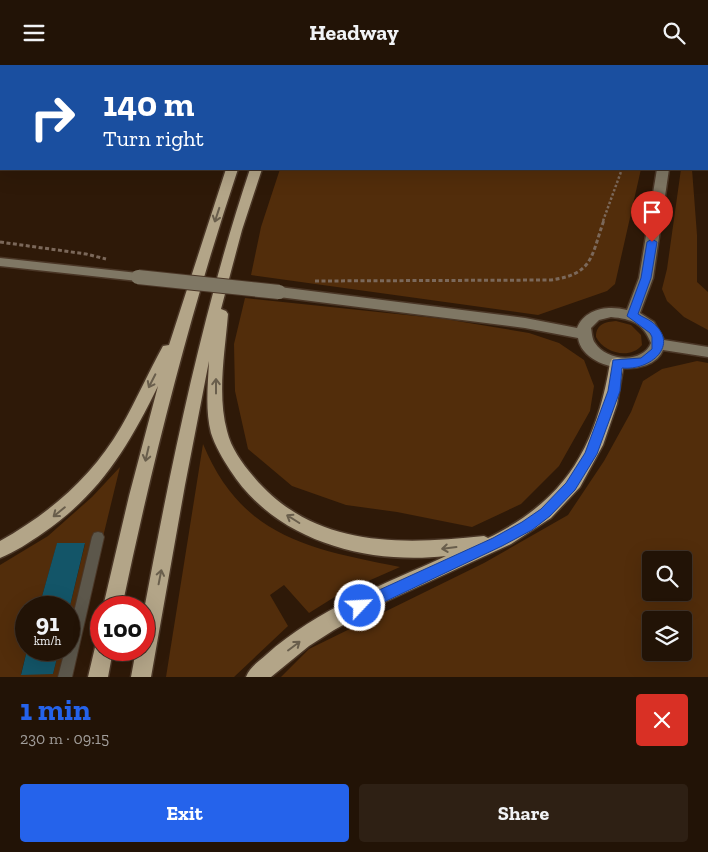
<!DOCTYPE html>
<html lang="en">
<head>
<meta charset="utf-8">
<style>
	:root { --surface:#221306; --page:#2e2014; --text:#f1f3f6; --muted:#a29e9b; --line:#3f3228; --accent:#2563eb }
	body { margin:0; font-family:"Zilla Slab",serif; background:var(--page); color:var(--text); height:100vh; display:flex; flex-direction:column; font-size:19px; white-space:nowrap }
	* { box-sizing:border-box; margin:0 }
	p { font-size:16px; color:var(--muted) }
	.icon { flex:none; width:28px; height:28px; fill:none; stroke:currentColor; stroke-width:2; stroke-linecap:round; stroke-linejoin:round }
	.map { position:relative; height:612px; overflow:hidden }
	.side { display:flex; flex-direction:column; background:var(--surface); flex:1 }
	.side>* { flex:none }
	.guide { position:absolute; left:0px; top:0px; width:709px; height:105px; box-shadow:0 5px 20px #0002,0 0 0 1px var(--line); background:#1a4fa0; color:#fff; overflow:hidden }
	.fabs { position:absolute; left:642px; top:486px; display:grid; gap:10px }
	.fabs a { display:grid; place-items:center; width:50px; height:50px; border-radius:5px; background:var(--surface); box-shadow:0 5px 20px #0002,0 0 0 1px var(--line); font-size:25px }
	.speed { position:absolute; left:15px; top:531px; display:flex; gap:10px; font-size:25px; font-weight:700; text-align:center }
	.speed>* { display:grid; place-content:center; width:65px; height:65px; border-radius:50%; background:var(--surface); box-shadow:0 5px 20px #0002,0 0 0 1px var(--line); line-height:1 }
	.speed small { font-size:12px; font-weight:400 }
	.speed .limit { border:8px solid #d22; background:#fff; color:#111 }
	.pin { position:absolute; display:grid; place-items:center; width:42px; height:42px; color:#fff; margin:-51px -21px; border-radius:50% 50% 50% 0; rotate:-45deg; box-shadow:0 0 5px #0007 }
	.pin .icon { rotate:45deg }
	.me { position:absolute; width:55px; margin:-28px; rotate:65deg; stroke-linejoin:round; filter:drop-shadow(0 0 4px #0008) }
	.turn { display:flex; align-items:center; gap:18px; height:105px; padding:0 20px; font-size:22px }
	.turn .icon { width:65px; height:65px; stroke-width:2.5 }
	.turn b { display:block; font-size:35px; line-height:42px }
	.round { display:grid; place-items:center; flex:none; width:52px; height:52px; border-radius:5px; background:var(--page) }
	.head { display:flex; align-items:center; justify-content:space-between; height:85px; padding:0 20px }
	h1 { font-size:30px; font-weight:700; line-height:38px; color:var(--accent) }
	.cta { display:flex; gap:10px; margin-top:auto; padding:10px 20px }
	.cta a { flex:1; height:58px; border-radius:5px; background:var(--accent); color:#fff; font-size:20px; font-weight:700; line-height:58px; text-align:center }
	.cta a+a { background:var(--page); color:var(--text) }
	header { display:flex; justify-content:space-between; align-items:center; height:65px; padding:0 20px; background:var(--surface); font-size:22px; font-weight:700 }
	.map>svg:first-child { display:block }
	.green { fill:#522d0b; fill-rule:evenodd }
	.water { fill:#135568 }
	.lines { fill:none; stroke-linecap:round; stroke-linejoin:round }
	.lane-casing { stroke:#4a3626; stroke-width:2 }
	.secondary-casing { stroke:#4a3626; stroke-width:3 }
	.highway-casing { stroke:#4a3626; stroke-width:3 }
	.path-far1 { stroke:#7b685a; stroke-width:2.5; stroke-dasharray:2.5 2; stroke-linecap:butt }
	.path { stroke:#7b685a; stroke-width:3; stroke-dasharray:4 2.5; stroke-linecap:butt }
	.lane { fill:#5c574b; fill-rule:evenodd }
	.secondary { fill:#7f7764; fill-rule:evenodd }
	.highway { fill:#b3a588; fill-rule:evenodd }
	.secondary-bridge-casing { stroke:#4a3626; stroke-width:16; stroke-linecap:butt }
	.secondary-bridge { stroke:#7f7764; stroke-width:14 }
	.oneway { stroke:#695e4c }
	.route { fill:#2563eb; stroke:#184099 }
</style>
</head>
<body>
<header><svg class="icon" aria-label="menu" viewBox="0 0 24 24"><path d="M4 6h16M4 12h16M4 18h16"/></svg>Headway<svg class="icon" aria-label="search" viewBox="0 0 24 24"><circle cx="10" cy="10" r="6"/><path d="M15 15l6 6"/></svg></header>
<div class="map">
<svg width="708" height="612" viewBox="0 0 708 612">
	<rect width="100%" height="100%" fill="#2e1908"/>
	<path class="green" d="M314,0H661L313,1Z
		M280,104H641L615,219L607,226L538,250L251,210L261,162Z
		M681,104H692L697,170V217L708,227V265L684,252L667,236L662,224L667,204Z
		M245,233L445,254L529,268L559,278L584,295L594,321L590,346L559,401L521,439L472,462L397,447L346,440L292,421L248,384L235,326L234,279Z
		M616,256L631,260L641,270L642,280C630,295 604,288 596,272C596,259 605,257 616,256Z
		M697,296L708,298V612H281L309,584L484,498L568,450L604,396L631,347L643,316L662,304ZM651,495H684V528H651ZM651,555H684V588H651Z
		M203,379C242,473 310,484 400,502L341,528L309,548L284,520L270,530L288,561L234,612H166Z
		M120,402L69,612H0V500L48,471L92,432ZM57,479H85L69,545V585H59L53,609H21L27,585L26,542H39Z"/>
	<path class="water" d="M57,478H85L69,545V542H39Z
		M27,585H59L53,609L21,610Z"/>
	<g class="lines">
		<g class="lane-casing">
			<path id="lane" d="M98,467L102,468L104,472L72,612H58L65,585H69V568L92,472L94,468Z"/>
		</g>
		<g class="secondary-casing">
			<path id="secondary" d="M657,104H669L653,213L640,248L654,257L664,275L708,282V292L663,285C651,315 583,306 578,273L525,263L279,232L274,230L272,227L274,224L279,222L525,253L577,263C585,243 609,240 627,245L639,213ZM611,252C632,254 643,258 651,278C643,299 606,296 595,278C592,274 592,268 591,263L599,255Z
				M0,193L138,208L143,209L145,212L143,215L138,216L0,201Z"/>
		</g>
		<g class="highway-casing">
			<path id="highway" d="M226,104H238C190,248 153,394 122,542H103L129,431L158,321C128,382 100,429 43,468C30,477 15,487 0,493V476C50,448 92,412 121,362C136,336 148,308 163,281L169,280Z
				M250,104H262L242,165L221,244L226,246L228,249C225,287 217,329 227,366C231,383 242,398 253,411C313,483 400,480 484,471L488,473C566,435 596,382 610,298L612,294L617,293L622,294L624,298L617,339L603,380L580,422L551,453L511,479L387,536L334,565L309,581L271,612H246C250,602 258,597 266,590C317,544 385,519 446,491C367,500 275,476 230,405C223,394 215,381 211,368C205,345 208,319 209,296L185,420L151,612H131L136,585H144V545C172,396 202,248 250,104Z
				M101,576V585H113L108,612H88L96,578Z"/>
		</g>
		<path class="path-far1" d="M603,156L622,104"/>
		<path class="path" d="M0,177L86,189L106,194
			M315,216L551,215C594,209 591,191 604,155"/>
		<use href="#lane" class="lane"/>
		<use href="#secondary" class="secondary"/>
		<use href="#highway" class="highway"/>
		<g class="secondary-bridge-casing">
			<path id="secondary-bridge" d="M138,212L279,227"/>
		</g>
		<use href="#secondary-bridge" class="secondary-bridge"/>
	</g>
	<defs><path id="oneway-shaft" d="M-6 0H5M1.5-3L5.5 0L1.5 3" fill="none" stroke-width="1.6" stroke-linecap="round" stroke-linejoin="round" transform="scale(1.25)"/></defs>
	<g class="oneway">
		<use href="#oneway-shaft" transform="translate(217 150) rotate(108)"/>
		<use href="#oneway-shaft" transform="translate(152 316) rotate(117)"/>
		<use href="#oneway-shaft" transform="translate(216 321) rotate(-90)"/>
		<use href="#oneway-shaft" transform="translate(147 389) rotate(103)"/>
		<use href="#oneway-shaft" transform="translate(59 447) rotate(141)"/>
		<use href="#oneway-shaft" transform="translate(293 454) rotate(-148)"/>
		<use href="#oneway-shaft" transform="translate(449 483) rotate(173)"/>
		<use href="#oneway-shaft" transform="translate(160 512) rotate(-79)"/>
		<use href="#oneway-shaft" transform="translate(294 581) rotate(-37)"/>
	</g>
	<path class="route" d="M652,174L657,177L651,213L638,249C642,252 648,254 652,257C681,280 650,306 622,303L620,326L597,389L575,425L550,451L532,465L502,481L365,546L360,548L355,546L353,541L355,536L493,473L522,457L541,444L566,418L585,388L608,326L613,295L641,293L652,284V272L650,268L627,251L641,213L647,177Z"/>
</svg>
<div class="fabs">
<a><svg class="icon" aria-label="search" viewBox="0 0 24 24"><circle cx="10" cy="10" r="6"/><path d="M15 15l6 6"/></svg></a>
<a><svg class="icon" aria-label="layers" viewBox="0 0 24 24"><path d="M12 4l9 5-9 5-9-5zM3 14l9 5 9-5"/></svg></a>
</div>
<div class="speed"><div>91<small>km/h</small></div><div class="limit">100</div></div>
<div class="pin" style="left:652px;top:177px;background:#d93025"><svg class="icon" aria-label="arrive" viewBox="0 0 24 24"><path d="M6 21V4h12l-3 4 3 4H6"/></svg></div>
<svg class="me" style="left:360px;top:541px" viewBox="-20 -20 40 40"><circle r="17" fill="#2563eb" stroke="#fff" stroke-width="3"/><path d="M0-11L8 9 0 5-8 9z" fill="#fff"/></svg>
<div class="guide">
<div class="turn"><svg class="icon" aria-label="right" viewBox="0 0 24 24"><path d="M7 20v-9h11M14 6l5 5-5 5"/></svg><div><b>140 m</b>Turn right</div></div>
</div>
</div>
<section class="side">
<div class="head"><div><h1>1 min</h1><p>230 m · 09:15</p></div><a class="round" style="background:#d93025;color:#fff"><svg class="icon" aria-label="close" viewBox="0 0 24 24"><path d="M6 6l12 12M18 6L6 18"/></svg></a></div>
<div class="cta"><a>Exit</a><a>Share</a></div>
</section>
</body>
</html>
